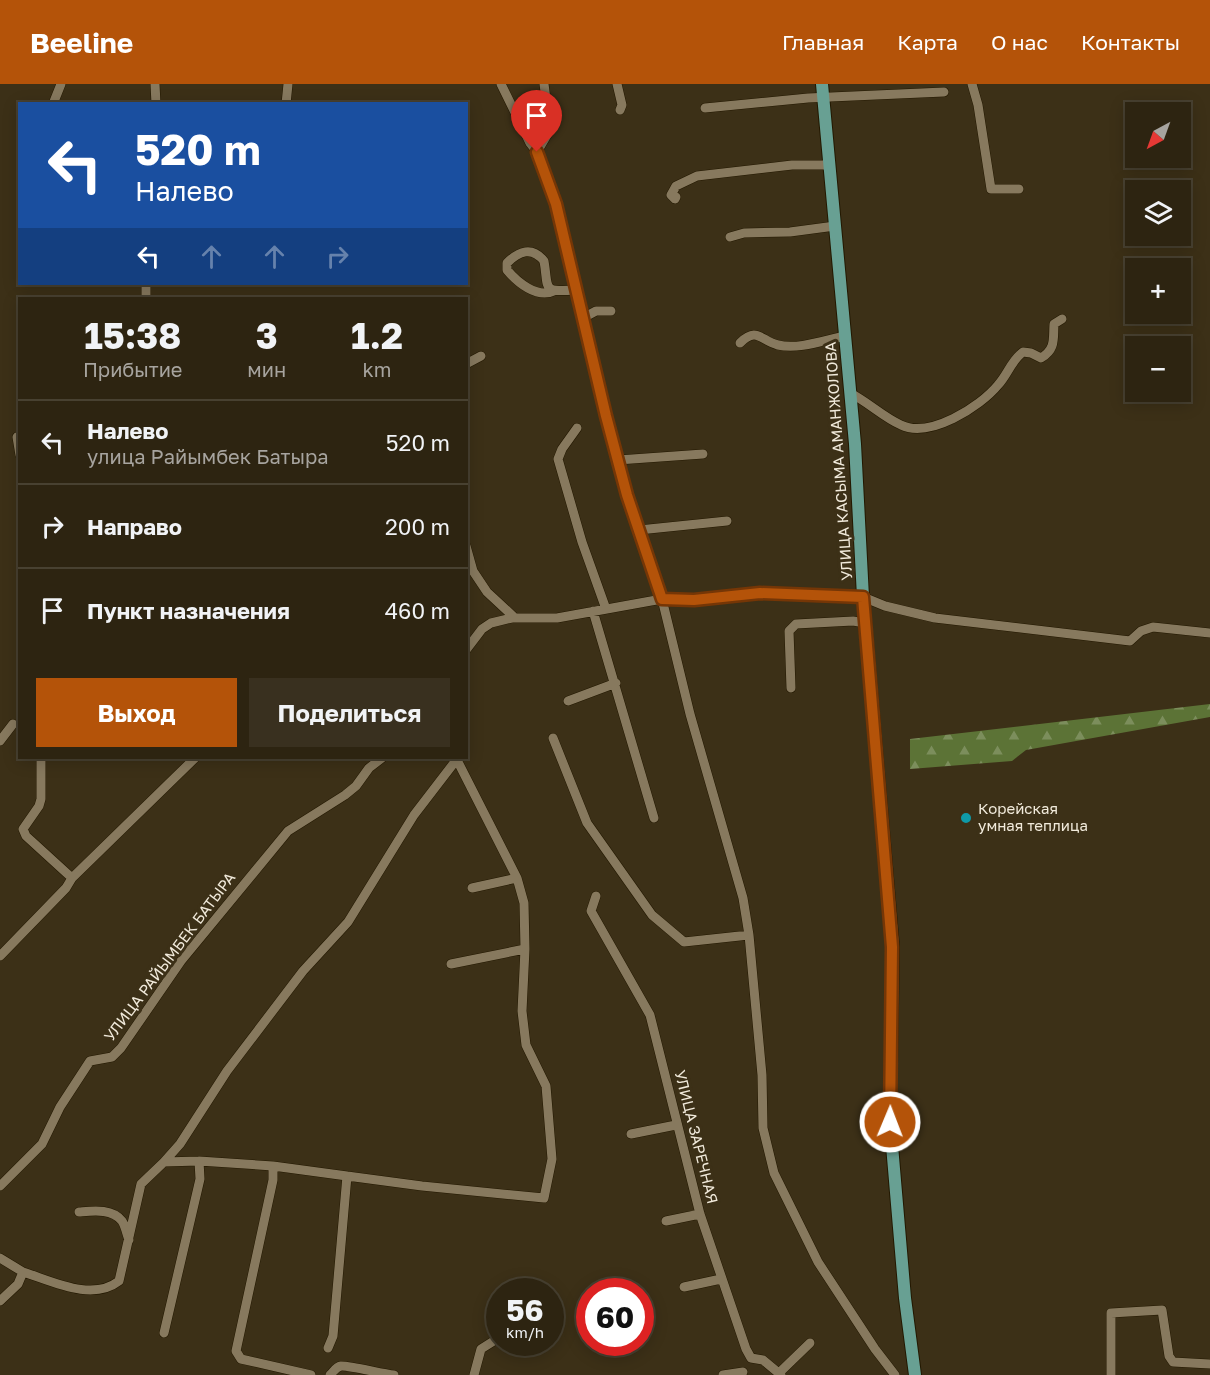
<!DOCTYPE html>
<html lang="ru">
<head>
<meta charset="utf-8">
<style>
	:root { --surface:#2d2411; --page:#39301f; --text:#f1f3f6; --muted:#a7a49f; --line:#484131; --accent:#b45309 }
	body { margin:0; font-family:"Golos Text",sans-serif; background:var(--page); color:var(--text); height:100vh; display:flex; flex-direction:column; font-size:22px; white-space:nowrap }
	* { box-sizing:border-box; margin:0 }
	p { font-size:20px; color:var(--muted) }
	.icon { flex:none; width:33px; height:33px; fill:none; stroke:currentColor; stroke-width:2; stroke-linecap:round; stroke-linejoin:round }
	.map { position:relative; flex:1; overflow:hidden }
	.drawer { position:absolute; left:18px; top:213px; width:450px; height:462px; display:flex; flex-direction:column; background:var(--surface); border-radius:0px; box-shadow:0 3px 15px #0003,0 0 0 2px var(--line) }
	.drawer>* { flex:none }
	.hud { position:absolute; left:18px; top:18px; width:450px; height:183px; border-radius:0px; box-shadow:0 3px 15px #0003,0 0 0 2px var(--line); background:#1a4fa0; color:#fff; overflow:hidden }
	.needle { width:39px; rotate:221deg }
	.buttons { position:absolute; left:1125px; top:18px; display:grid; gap:12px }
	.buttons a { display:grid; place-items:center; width:66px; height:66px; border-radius:0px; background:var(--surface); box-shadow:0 3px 15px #0003,0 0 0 2px var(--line); font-size:30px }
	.speed { position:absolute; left:486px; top:1194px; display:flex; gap:12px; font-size:30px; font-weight:700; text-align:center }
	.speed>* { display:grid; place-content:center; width:78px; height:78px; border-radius:50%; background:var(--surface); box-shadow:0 3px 15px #0003,0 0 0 2px var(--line); line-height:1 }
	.speed small { font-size:15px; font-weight:400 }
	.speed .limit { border:9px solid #d22; background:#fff; color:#111 }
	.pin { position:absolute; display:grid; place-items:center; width:51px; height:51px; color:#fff; margin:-62px -26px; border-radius:50% 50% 50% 0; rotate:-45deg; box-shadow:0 0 6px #0007 }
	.pin .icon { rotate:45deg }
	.me { position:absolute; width:66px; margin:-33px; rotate:1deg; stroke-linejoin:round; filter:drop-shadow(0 0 4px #0008) }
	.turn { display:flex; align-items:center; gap:21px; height:126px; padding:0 18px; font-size:27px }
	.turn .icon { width:78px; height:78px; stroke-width:2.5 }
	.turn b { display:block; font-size:42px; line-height:51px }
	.lanes { display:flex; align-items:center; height:57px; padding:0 18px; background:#0003; justify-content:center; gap:30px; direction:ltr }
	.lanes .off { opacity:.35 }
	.eta { display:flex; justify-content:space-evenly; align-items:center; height:102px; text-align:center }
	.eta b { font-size:36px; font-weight:700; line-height:42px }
	.primary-button { display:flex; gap:12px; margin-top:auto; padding:12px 18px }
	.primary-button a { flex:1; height:69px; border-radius:0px; background:var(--accent); color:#fff; font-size:24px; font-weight:700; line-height:69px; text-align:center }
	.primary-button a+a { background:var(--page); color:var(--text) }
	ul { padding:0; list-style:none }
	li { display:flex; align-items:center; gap:18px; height:84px; padding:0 18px; border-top:2px solid var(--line) }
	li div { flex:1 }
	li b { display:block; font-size:22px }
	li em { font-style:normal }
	header { display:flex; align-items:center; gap:36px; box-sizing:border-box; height:84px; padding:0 30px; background:var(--accent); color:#fff }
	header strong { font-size:28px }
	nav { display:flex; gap:33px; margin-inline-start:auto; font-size:21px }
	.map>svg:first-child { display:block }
	.forest { fill:url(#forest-firs) }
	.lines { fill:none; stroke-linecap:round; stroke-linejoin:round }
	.minor-casing { stroke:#231801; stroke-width:10 }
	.major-casing { stroke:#231801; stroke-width:14 }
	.minor { stroke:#87795e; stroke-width:9 }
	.major { stroke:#68a093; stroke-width:12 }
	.route-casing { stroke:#753606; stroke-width:15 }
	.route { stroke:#b45309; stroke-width:10 }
	.culture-dot { fill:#0f9aa8; stroke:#3c3017; stroke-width:2 }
	.labels { text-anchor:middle; stroke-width:6; stroke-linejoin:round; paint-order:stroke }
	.street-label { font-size:15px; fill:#f1eadb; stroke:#3c3017 }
	.poi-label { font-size:15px; fill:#f1eadb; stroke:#3c3017; text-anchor:start }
</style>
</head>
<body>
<header>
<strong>Beeline</strong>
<nav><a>Главная</a><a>Карта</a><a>О нас</a><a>Контакты</a></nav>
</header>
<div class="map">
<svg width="1210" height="1291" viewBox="0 0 1210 1291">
	<defs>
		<pattern id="forest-firs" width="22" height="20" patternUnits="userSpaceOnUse" patternTransform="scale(1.5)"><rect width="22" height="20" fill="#5c7336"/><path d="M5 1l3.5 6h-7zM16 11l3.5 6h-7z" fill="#7c8e5c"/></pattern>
	</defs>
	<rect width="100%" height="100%" fill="#3c3017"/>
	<path class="forest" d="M1210,620V633L1026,666L1012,677L910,685V655Z"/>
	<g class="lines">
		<g class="minor-casing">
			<path id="minor" d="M155,0L156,20
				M501,0L530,59L537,68L556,120L610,351L627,412L662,515L690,630L743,814L749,851L762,991L763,1044L774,1089L818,1178L875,1265L895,1291
				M617,0L622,21L620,26
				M972,0L978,21L991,105H1019
				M53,20L61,0
				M286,20L288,0
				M705,24L808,14L944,8
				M537,68L550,46L544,0
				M676,113L675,115L671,111L676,102L697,92L792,81H829
				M730,153L744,149L790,148L835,142
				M554,207C537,215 517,198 507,186V179C519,167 532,162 544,177C549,206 541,208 576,206
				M146,214V200
				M583,234L596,227H611
				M740,259C757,242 761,257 778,261C798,266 825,256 845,252
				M466,280L481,272
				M850,309C868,318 883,333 901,341C929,355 980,323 998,301C1008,290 1011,277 1023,268L1031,269L1041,274C1056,265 1053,255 1054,240L1062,235
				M577,344L562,365L558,375L582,458L606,525
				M17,353L20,371
				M618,376L703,370
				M639,446L727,437
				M466,462L473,487L487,508L515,534
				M593,527L654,734
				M466,566L482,545L491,539L512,534H557L662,515L694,516L760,509L863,513L885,522L935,534L1130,557L1141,547L1153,543L1210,549
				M791,604L789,547L796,540L853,537L865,539
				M568,617L616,599
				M553,654L587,739L652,831L684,858L749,851
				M0,657L13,640
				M41,674V715L39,722L23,745L26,752L72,794
				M472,804L517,794
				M596,812L591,827L650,931L700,1130L746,1265L751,1274L763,1276L781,1291
				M0,872L66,804L72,794L195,674
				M451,880L525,865
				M631,1050L676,1041
				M164,1078L199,1077
				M0,1102L42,1060L60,1023L90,977L112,973L121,964L181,877L288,747L345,711L356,702L369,684L382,674
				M79,1128C92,1127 112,1124 122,1137C125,1141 127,1151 129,1156
				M666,1137L700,1130
				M0,1174L23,1188
				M684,1203L721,1195
				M0,1217L18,1200L23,1188C52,1197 92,1218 119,1197L141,1100L164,1078L180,1060L227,987L303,887L348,838L414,731L457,675
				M164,1249L200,1095L199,1077L273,1082
				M328,1264L333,1252L347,1092L422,1102L544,1114L552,1075L546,1002L526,961L522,927L525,865L524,819L517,794L456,674
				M779,1289L810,1259
				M311,1291L241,1275L236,1267L273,1096V1082L347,1092
				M330,1291C334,1287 336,1283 341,1282C348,1281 383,1290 394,1291
				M474,1291L481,1265L500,1253
				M723,1291L743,1288
				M1111,1291V1229L1162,1226L1169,1272L1173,1278L1210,1280"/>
		</g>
		<g class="major-casing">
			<path id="major" d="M822,0L855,360L863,513L893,863L890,1038L905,1214L915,1291"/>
		</g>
		<use href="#minor" class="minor"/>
		<use href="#major" class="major"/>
	</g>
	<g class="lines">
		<g class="route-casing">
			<path id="route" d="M537,68L556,120L606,332L627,411L662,515L694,516L760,509L863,513L892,863L890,1038"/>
		</g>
		<use href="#route" class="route"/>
	</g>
	<circle class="culture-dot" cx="966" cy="734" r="6"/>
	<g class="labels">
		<g class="street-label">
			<text transform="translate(839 377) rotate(-94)" y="5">УЛИЦА КАСЫМА АМАНЖОЛОВА</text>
			<text transform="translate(170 873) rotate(-53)" y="5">УЛИЦА РАЙЫМБЕК БАТЫРА</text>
			<text transform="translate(696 1053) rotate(76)" y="5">УЛИЦА ЗАРЕЧНАЯ</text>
		</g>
		<g class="poi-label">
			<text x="978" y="730">Корейская<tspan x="978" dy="17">умная теплица</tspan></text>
		</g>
	</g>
</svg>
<div class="buttons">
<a><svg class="needle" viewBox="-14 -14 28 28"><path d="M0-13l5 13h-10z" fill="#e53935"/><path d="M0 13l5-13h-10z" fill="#a7a49f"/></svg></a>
<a><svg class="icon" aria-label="layers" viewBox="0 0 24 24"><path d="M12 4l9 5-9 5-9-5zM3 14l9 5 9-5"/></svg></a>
<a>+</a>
<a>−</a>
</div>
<div class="speed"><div>56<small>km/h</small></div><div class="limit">60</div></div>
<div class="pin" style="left:537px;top:68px;background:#d93025"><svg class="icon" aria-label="arrive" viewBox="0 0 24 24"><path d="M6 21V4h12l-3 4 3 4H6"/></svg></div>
<svg class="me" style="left:890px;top:1038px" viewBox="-20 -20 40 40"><circle r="17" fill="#b45309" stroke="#fff" stroke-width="3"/><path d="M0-11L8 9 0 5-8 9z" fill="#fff"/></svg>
<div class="hud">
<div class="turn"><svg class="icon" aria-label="left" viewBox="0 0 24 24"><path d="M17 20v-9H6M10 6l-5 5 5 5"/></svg><div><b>520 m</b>Налево</div></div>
<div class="lanes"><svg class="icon" aria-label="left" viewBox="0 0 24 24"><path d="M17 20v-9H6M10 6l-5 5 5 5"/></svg><svg class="icon off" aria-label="ahead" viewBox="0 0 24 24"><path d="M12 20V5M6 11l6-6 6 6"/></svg><svg class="icon off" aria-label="ahead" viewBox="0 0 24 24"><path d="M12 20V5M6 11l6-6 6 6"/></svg><svg class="icon off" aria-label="right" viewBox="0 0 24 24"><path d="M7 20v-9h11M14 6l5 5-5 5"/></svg></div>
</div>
<section class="drawer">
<div class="eta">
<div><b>15:38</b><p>Прибытие</p></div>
<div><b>3</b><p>мин</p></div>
<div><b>1.2</b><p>km</p></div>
</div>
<ul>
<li><svg class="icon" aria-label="left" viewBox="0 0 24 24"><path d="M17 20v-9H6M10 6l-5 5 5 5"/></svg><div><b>Налево</b><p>улица Райымбек Батыра</p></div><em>520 m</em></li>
<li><svg class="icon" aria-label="right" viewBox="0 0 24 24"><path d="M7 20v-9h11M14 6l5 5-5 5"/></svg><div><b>Направо</b></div><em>200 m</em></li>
<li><svg class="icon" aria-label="arrive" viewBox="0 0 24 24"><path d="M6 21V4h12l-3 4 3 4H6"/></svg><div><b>Пункт назначения</b></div><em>460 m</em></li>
</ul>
<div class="primary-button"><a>Выход</a><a>Поделиться</a></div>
</section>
</div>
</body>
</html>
